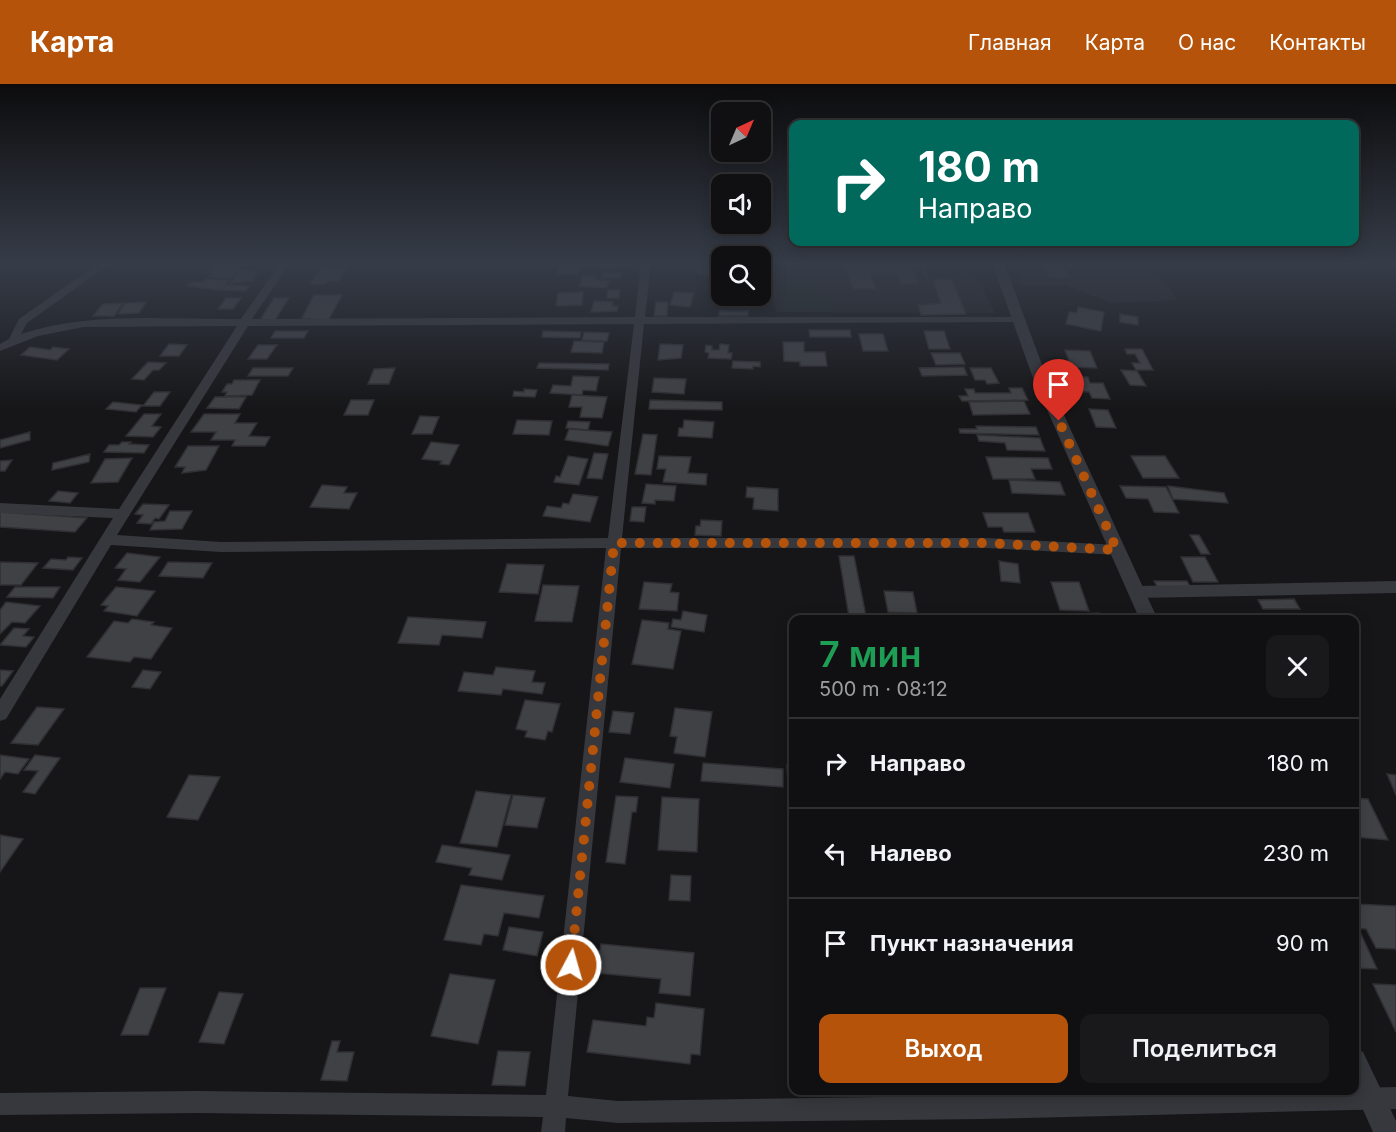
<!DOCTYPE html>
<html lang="ru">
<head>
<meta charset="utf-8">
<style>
	:root { --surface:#101012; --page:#19191b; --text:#f1f3f6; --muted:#9c9d9f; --line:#303032; --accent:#b45309 }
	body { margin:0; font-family:Inter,sans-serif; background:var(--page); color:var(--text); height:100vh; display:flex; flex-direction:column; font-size:22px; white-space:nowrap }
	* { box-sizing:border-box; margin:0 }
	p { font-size:20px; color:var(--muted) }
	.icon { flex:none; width:33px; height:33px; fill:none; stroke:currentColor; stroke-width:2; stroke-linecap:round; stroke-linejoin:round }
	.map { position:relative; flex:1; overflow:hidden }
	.sheet { position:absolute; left:789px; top:531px; width:570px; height:480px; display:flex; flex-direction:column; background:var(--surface); border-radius:12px; box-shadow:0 3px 15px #0003,0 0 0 2px var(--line) }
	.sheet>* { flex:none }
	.hud { position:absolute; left:789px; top:36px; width:570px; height:126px; border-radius:12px; box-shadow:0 3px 15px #0003,0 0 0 2px var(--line); background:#00695c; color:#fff; overflow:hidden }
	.needle { width:39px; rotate:44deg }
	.tools { position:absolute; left:711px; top:18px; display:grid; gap:12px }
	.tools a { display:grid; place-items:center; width:60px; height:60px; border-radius:12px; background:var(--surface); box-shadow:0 3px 15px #0003,0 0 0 2px var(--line); font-size:30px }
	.pin { position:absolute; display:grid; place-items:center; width:51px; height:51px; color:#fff; margin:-62px -26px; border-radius:50% 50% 50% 0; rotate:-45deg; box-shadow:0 0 6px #0007 }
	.pin .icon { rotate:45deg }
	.me { position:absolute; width:66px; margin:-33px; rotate:6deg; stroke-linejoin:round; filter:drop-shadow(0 0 4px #0008) }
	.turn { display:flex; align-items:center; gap:21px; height:126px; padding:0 30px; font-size:27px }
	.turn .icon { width:78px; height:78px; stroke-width:2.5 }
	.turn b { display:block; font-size:42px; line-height:51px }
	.round { display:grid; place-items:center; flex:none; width:63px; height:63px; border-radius:12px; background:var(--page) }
	.summary { display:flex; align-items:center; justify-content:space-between; height:102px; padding:0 30px }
	h1 { font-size:36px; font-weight:600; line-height:45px; color:#1e9e55 }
	.primary-button { display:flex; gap:12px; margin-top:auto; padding:12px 30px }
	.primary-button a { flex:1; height:69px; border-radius:12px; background:var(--accent); color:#fff; font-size:24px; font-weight:600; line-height:69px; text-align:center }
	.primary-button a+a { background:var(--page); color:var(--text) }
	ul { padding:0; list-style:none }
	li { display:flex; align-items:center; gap:18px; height:90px; padding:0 30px; border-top:2px solid var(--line) }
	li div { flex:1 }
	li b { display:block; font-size:22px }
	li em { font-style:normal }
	header { display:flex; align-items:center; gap:36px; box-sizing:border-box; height:84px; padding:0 30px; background:var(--accent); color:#fff }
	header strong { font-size:28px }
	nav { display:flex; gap:33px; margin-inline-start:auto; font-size:21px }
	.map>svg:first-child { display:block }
	.built { fill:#222225 }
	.green { fill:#1e261f }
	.building { fill:#404145; stroke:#303034; stroke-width:1.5 }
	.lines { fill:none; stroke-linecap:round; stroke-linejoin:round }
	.service { fill:#37383d; fill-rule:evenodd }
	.minor { fill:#37383d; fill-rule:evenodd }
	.tertiary { fill:#37383d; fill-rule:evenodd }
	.route { stroke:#b45309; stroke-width:10; stroke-dasharray:0 18 }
</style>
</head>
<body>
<header>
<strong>Карта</strong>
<nav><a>Главная</a><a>Карта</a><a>О нас</a><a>Контакты</a></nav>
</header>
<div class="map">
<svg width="1396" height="1048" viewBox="0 0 1396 1048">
	<rect width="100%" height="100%" fill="#161618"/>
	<path class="built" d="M761,179H969L995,229L777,228L765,192H761Z
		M1015,179H1151L1177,216L1112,219L1065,201H1022Z"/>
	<path class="green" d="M777,179H815L821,211H828L831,225L783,226Z"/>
	<path class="building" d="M560,179H583L577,190H557Z
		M591,179H629V184H590Z
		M722,179V193L697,190L696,180Z
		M868,179L911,180L919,199L901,200L897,190L871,191L876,205H853L845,182H869Z
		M1040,179H1061L1071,193L1050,194Z
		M221,180L243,181L231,194L209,193L213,188H208Z
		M321,183L347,184L338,197H328L325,200H310Z
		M240,186L259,187L252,197L230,199Z
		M602,188L622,189L621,194H601Z
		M583,191L596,192L595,196L609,197L606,204L579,202Z
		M206,195L229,196L221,206L187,202L192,198H203Z
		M932,195H952L966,230L921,231L918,221L941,219Z
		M227,201L249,202L245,207L222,206Z
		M608,206H620L619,214H607Z
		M583,208L582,221L556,222L558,209Z
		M674,208L694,209L690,223L670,221Z
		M314,211H342L328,237L302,234Z
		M226,214H241L233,225H218Z
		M274,214H289L275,236H260Z
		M594,217L613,218L612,222H618L617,227L591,228Z
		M146,218L139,229L118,230L125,219Z
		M656,218H668L667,232H654Z
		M123,219L114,232H93L103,220Z
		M1078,223L1104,228L1101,247L1066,240L1069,228L1077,229Z
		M719,227H748V232H719Z
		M1120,230L1138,233V241L1120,238Z
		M809,246H850L851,253H810Z
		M275,247H308L304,254H271Z
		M543,247L581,248L580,254L542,253Z
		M924,247H944L950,265H929Z
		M584,248L609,249L607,257L582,256Z
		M859,250H883L888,267H863Z
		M574,257L604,258L602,269L571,268Z
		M783,258H804V268H825L827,282H800V278L784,277Z
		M169,260L187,261L179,272H160Z
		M660,260L683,261L681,274L658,276Z
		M720,260L729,261L728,269H732L731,275L708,274L709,269L705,268L706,261L712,262V266H719Z
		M258,261H277L267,275H248Z
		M30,263L50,266L53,263L69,265L57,276L21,271Z
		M1125,265H1142L1153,286H1136L1132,279H1140L1135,270H1127Z
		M1065,266L1090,267L1097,284L1071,283Z
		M931,269H960L965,280L936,281Z
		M733,277L760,278V283L753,282V285L732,284Z
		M148,278L166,279L159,286H153L144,296L132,295Z
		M539,279L609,280L608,286L537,284Z
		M964,283L967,291L922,292L919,284Z
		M253,284H293L288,292H248Z
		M395,284L389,300H368L374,285Z
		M970,284H991L999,299L987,300L985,296H975Z
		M1121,286L1137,287L1146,302L1130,301Z
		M573,292L599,293L596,307L583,306L582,311L550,309L553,301L571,302Z
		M1054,292L1088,293L1090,299H1103L1110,315L1092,314L1089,308L1059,307Z
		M654,294L686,295L684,310L652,308Z
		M234,296H260L252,311L225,312L227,308H222L227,300H232Z
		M1009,304H1022L1028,316L962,317L959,312H968L965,305H974L975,309H1011Z
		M524,305L537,306L535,313L513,312L514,307L524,308Z
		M154,308H170L160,322H143Z
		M572,311L607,313L602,334L580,333L582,323H569Z
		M215,313H246L239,325L207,324Z
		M351,316H374L368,331H344Z
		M650,316L722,318V326L649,325Z
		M1024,317L1030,330L973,331L969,318Z
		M113,318L142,321L136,328L106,325Z
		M1089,325L1108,326L1116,344L1096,343Z
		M144,330H161L152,342L161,343L153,353L126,352Z
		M204,330H240L235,339H257L249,352L270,353L265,362H232L235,356H211L216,348H191Z
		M420,332L439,333L432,350H412Z
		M517,336L552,337L549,351L513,350Z
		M684,336L714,338L712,354L678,352L679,344H683Z
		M568,337L590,338L588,346L566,344Z
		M976,342L1036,343L1039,351L960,349L959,345H977Z
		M569,345L612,348L608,362L565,356Z
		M30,348V356L0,364V356Z
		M643,350L657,351L651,391L635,390Z
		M977,351L1040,354L1045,367L1007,366L1005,359L979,357Z
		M122,358H131L129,360L149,361L144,369L104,368L109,361H119Z
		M431,358L459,361L449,381L440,380L442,377L422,375Z
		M188,362H219L206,386L182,389L185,383H175Z
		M594,369L608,370L602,395L587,394Z
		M90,370L89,378L52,386L53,379Z
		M568,372L588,375L579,401L554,398L556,392L560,393Z
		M659,372L691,373L688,389L707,390L706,401L663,398L666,385H657Z
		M1131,372H1165L1179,394H1143Z
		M986,373L1048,374L1052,385H1031L1035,395H993Z
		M132,374L118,398L91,399L105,375Z
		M12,376L5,387H0V377Z
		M1009,396L1060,398L1065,411L1012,409Z
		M646,400L676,402L674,417L655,416V420L642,419Z
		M322,401L347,403L344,409H357L349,425L310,423Z
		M1120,402L1166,403L1179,429L1154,428L1148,415L1126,414Z
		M1168,402L1224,409L1228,419L1173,415Z
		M747,403L778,405V427L753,425L754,414L746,413Z
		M58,407L78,409L70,419L49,417Z
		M573,410L598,413L590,438L543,432L547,422L561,424L563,419L569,420Z
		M143,420L169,421L159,435L155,434L151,440L137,439L143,431L135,430Z
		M632,423H646L644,438L630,437Z
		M170,427H192L182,445L150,446L154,438L165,437Z
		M0,428H1L87,434L75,448L0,443Z
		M983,429H1028L1035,448H1004L1002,443H988Z
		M701,436L722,437L721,452L695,451L696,442H700Z
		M1190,451H1199L1210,470H1201Z
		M127,469L160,473L140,498L118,496L126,485L115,484Z
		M839,472H854L866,532L849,533Z
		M68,473L82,474L73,486L43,484L51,475L66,476Z
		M1181,473H1205L1218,498H1193Z
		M999,477L1018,480L1020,499L1001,497Z
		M0,478L38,479L21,501H0Z
		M168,478L212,479L203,494L159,492Z
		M507,480L544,481L538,510L499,508Z
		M1154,497H1187L1191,504H1158Z
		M644,498L672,500L670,508L679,509L677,527L639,525Z
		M1051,498H1079L1089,527L1060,526Z
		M543,501L579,502L572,538L535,537Z
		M15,503H60L53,514L7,513Z
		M116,503L155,507L137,532L104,527L108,522L101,521Z
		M884,507L913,508L917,529L888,528Z
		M1294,515L1300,525H1263L1258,516Z
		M6,518L40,522L25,539L12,538L0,550V526Z
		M683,527L707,531L704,548L671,543L673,535L681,536Z
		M1099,529L1102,536H1038L1037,532Z
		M408,533L486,538L482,554L442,551L439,561L398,559Z
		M132,535L154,538L151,541L172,544L151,575L134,573L130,578L87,573L114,537L128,539Z
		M642,536L669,539L668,545L681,547L673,585L632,580Z
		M14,544L29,545L23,552L34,553L26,563L0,561Z
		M496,583L535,587L532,598L545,599L542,610L503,605L501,611L458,607L464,588L493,591Z
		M0,586L13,587L2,602H0Z
		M143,586L161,588L150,605L132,603Z
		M525,616L560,620L552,648L548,647L545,656L525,653L527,647L516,645Z
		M37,623L64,625L38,661L11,659Z
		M675,624L712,628L705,673L674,669L677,653L670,652Z
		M613,627L634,629L630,650L609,648Z
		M0,671L29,675L18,690L5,688L0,695Z
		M35,671L60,674L35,710L23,708L38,687L24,686Z
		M625,674L674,680L670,704L620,698Z
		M703,679L783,685V703L701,697Z
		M787,681H794V698H788Z
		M1387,690L1396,691V711Z
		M189,691L220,693L198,736L167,733Z
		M476,707L511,711L497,763L460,759Z
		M513,711L545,714L537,744L505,741Z
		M616,712L638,713L636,728H632L625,780L606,778Z
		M662,713L699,715L697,768L658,766Z
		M1354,714L1368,715L1388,756L1354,753Z
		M0,751L23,755L0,788Z
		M442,761L510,771L502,796L469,791L472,784L436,778Z
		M671,791L691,792L690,817L669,816Z
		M461,801L544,812L539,834L504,829L498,852L484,850L481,861L444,856Z
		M1354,820L1396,822V865L1376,864L1366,845L1354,844Z
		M509,843L543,848L537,872L503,866Z
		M1354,850H1361L1377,885L1354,884Z
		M601,860L694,869L690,912L659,909L661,895L596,889Z
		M450,890L495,896L478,960L431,952Z
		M1373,900L1396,901V948Z
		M140,904H166L148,951H121Z
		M219,908L243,910L224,960L199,958Z
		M656,919L704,925L700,971L691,970L690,980L587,968L593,936L646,942L647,933L654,934Z
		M332,957H340L337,968H354L347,997L321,996Z
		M498,967L530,968L525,1002L492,1001Z"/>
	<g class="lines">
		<path class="service" d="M919,179H924L930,196V197L926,196Z"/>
		<path class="minor" d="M99,179H111L27,239L21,250C91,227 169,236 241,235L280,179H290L252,235L635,233L641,179H651L645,233H1023V237L1019,238L644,240L622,454H987L1117,461L1124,466L1117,471L987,464H621L568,1012L618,1017L1354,1006V1004L1396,1003V1025L982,1035L618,1039L566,1034L565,1048H541L543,1033L198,1029L0,1031V1009L198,1007L546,1011L606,464L221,468L111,461L6,635L0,637V615L113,434L0,429V419L119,425L237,242L83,243L38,252L0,267V260L9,255L19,235ZM634,240L608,454L221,458L117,451L248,242Z
			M1396,497V509L1136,514L1131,512L1129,508L1131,504L1136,502Z"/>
		<path class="tertiary" d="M992,179H1004L1047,294L1158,536H1140L1033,294Z
			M1354,964L1363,968L1396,1037V1048H1373L1354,1006Z"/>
	</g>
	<linearGradient id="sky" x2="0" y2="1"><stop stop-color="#0c0c0d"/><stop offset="0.55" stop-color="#363c48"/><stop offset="1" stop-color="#363c48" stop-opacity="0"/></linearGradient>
	<rect width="1396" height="326" fill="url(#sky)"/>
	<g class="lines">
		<path class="route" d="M571,881L614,459H987L1117,466L1059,337"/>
	</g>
</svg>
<div class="tools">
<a><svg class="needle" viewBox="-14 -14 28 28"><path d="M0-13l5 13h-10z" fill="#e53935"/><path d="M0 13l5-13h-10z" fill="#9c9d9f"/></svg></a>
<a><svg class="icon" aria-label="sound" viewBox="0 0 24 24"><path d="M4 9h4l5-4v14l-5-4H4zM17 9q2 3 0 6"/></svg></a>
<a><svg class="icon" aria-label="search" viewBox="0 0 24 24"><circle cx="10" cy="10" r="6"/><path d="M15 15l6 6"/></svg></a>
</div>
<div class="pin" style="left:1059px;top:337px;background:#d93025"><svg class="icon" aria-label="arrive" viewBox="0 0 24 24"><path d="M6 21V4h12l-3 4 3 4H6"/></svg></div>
<svg class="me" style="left:571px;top:881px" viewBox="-20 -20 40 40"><circle r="17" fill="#b45309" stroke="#fff" stroke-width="3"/><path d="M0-11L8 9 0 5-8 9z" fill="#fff"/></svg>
<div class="hud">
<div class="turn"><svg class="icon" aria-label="right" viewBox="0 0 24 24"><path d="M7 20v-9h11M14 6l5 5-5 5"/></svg><div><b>180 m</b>Направо</div></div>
</div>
<section class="sheet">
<div class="summary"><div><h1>7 мин</h1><p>500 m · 08:12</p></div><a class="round"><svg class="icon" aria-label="close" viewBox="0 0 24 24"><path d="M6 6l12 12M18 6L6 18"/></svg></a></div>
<ul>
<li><svg class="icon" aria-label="right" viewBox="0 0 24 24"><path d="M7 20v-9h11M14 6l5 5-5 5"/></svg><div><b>Направо</b></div><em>180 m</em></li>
<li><svg class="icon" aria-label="left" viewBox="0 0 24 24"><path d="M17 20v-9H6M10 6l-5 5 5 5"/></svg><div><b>Налево</b></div><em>230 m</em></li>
<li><svg class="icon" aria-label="arrive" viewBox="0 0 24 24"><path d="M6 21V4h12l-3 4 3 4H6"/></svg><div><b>Пункт назначения</b></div><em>90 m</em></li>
</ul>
<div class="primary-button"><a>Выход</a><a>Поделиться</a></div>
</section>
</div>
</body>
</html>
